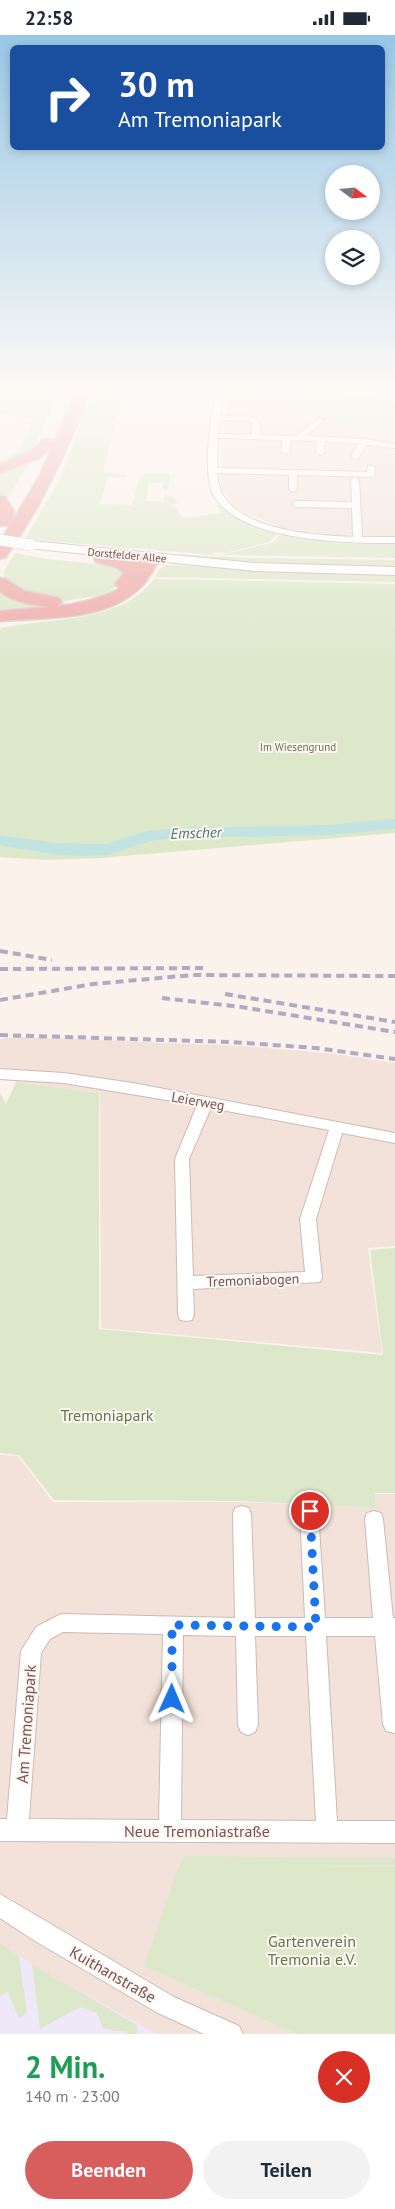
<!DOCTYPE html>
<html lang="de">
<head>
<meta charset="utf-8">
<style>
	:root { --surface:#fff; --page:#f2f2f3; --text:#1f2937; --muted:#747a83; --accent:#d85e5e }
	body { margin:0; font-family:"PT Sans",sans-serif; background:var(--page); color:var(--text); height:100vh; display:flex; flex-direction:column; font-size:19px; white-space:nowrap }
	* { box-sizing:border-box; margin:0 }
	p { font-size:16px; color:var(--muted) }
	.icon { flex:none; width:28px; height:28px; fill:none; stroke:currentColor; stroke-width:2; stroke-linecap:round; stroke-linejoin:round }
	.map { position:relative; height:1999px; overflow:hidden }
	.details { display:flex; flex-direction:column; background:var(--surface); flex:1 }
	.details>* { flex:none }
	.banner { position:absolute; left:10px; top:10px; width:375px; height:105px; border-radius:8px; box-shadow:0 2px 8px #0003; background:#1a4fa0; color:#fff; overflow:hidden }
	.needle { width:32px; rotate:106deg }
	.fabs { position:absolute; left:325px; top:130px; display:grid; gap:10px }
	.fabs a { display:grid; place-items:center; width:55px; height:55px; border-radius:50%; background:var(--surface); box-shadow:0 2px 8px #0003; font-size:25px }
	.pin { position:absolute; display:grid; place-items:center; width:42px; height:42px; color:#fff; margin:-21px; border:2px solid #fff; border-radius:50%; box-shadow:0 1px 5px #0007 }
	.me { position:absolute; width:55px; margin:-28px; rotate:1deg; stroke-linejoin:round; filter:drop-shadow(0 0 4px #0008) }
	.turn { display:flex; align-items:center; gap:18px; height:105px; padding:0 25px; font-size:22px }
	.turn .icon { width:65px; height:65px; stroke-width:2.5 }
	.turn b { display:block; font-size:35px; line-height:42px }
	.round { display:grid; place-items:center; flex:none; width:52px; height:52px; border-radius:26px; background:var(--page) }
	.headline { display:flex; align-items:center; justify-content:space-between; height:85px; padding:0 25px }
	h1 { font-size:30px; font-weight:700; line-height:38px; color:#1e9e55 }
	.cta { display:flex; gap:10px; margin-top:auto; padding:10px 25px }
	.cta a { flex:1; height:58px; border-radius:30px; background:var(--accent); color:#fff; font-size:20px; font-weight:700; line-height:58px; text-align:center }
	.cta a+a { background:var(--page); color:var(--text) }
	.status { display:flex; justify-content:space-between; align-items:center; height:35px; padding:0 25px; background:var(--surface); direction:ltr }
	.status svg { height:14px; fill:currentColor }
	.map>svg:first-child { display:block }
	.residential { fill:#f2e2da }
	.education { fill:#eee8f8 }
	.green { fill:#dde8cb }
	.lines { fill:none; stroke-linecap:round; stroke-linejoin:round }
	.river { fill:#c1e3e1; fill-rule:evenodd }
	.street-casing { stroke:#cebab4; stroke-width:2 }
	.secondary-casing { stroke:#d1b9b2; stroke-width:2 }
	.highway-casing { stroke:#d8cfce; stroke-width:3 }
	.street { fill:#fff; fill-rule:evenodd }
	.secondary { fill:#fff; fill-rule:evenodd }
	.highway { fill:#eeaca9; fill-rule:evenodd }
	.rail { stroke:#b2aac5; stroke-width:4; stroke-dasharray:8 5; stroke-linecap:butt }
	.secondary-bridge-casing { stroke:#d1b9b2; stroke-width:12; stroke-linecap:butt }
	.secondary-bridge { stroke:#fff; stroke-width:11 }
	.route { stroke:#1a73e8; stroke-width:9; stroke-dasharray:0 16.2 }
	.labels { text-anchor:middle; stroke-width:4; stroke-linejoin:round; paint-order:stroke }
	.far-street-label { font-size:11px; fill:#745550; stroke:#fef6f2 }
	.far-park-label { font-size:11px; fill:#617849; stroke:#fef6f2 }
	.street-label { font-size:14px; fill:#745550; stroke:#fef6f2 }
	.water-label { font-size:15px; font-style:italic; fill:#457775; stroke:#fef6f2 }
	.near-park-label { font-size:16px; fill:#617849; stroke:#fef6f2 }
	.near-street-label { font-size:16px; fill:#745550; stroke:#fef6f2 }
</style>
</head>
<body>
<div class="status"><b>22:58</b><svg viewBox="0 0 49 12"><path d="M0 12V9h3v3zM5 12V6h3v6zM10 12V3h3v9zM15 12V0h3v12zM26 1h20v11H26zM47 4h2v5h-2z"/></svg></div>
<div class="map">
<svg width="395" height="1999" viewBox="0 0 395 1999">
	<rect width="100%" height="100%" fill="#fbf2eb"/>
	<path class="residential" d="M227,367L325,384L327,383L346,386L345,387L395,396V501H345L283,493L247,479L233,469L222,454L220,444Z
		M20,1002L242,1011L334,1019L395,1028V1211L368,1213L382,1318L101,1293L100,1058L16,1047V1043L0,1041V1004Z
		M0,1420L18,1421L53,1467H240L376,1473L375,1459H395V1999H242L167,1967L0,1863Z
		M0,1875L221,1999H0Z"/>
	<path class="education" d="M229,354H303L292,365L228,357Z
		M0,1908L32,1929L157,1999H0Z"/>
	<path class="green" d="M0,354H59L35,412L28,420L0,432V425C24,418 25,405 33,383L0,379Z
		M94,354H127L119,381L111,387L114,394L103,437L124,439L126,442H108L100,469L132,470L140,441L146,439H170L168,455H163V448H148L147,465H137L164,467V459L174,462L178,468L170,469L174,471L183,483L223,478L216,471L221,470L238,483L278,498L269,507L225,518L215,517L213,520L25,504L59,446Z
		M303,354H315L395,366V396L327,383L325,384L227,367L228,357L292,365Z
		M30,426L8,464L6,470L0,462V435Z
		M282,498L326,505L395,507V523L222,520L272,508Z
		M15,518L47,524L124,532L128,536L120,549L110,556L96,561L64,566L30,563L4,546V536Z
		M172,519L252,523L395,525V534L325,533L170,522Z
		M167,530L395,538V547L155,542L160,534Z
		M139,532H142C137,541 131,550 122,556C89,580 39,574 0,580V553C30,582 124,574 139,532Z
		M154,544L395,549V798L100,823L46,825L0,822V595L2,593C52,582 120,589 154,544Z
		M16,1047L99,1058V1294L383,1320L370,1215L395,1213V1458H375L376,1473L239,1466L54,1465L19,1420L0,1418V1058L6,1069Z
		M184,1821L395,1823V1830L297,1831L395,1832V1999H297L144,1931L179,1832Z
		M0,1908L19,1921L27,1978L19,1983L7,1956L0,1961Z
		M32,1929L137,1990V1999H127V1996H115L103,1993L97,1978L80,1972L40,1994Z"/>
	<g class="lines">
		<path class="river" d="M395,784V794L327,800L176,803L150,806L108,820L85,821L56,820L0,810V800L56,808L85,809H106L148,796L176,793L327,790Z"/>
		<g class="street-casing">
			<path id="street" d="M217,354H225L220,381L252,382L260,387V400L297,401L319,383L323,385L322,387L306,401L364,404L395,409V413L366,410L358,424H355L351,422L358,409L325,406L324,418L320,420L316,418L317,406L290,405V417L286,419L282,417V405L218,403L217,433L367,437L368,430L375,432V440L371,442L297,440V454L293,457L289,454V440L217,438C218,445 219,454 223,460C245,496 316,500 353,502L352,473L296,472L292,469L296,466L352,467L351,445L355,442L359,445L362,502H395V508C347,508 245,507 215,463C201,442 211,378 217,354ZM219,385L250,386L252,388V400L218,399Z
				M0,1034L64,1038L133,1048L395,1098V1108L342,1098L316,1184L322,1243L320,1247L193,1254L194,1280L192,1285L186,1286L180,1285L178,1280L175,1124L197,1070L64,1048L0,1044ZM211,1073L329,1095L300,1184L305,1237L193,1241L189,1124Z
				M309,1469L316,1471L318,1477L325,1583H373L365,1484L367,1478L374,1476L381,1478L383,1484L393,1583H395V1698L386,1696L383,1689L375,1601H326L337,1786H395V1808L0,1806V1784H7L21,1616L36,1592L61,1579L235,1583L233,1479L235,1473L242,1471L249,1473L251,1479L255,1583H305L300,1477L302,1471ZM63,1597L163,1599L159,1785L29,1784L41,1618L50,1604ZM183,1600L236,1601L238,1690L241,1697L248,1700L255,1697L258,1690L255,1601H306L316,1786L181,1785Z
				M0,1859L174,1962L239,1991L243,1999H204L158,1978L35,1906L0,1883Z"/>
		</g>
		<g class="secondary-casing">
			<path id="secondary" d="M31,506L255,528L395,532V540L255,536L27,513L25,510L27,507Z"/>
		</g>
		<g class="highway-casing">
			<path id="highway" d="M77,354H91C69,414 42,470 6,522L0,524V507L40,440Z
				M48,404L55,408L40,423L0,438V429L30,417L43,405Z
				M0,460L5,462L14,476L11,490L0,491Z
				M147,517L153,518L158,527C154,534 149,543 143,550C108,587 47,582 0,586V576L49,572C32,570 14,567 0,557V543L6,544L24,556L59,563L62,567L57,571C79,569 97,564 117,555L119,553L115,549L124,538L115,532L96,527L94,523L96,519L102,518L130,527L133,522Z"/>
		</g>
		<use href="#street" class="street"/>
		<use href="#secondary" class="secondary"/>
		<use href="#highway" class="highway"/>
		<path class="rail" d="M0,916L52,925
			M0,934L205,933
			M225,959L395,987
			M162,963L241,972L395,997
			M0,965L93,949L193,940L395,941
			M0,1000L232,1007L316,1013L395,1024"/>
		<g class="secondary-bridge-casing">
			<path id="secondary-bridge" d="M0,505L31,510"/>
		</g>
		<use href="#secondary-bridge" class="secondary-bridge"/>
	</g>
	<linearGradient id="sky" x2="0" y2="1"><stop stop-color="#98c7e5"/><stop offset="0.56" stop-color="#fdf9f6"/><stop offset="1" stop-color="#fdf9f6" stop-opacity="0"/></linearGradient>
	<rect width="395" height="634" fill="url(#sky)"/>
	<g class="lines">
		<path class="route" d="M172,1664V1590L316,1592L310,1476"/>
	</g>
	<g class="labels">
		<g class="far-street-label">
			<text transform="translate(127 520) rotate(5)" y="4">Dorstfelder Allee</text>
		</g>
		<g class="far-park-label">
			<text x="298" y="716">Im Wiesengrund</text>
		</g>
		<g class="street-label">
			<text transform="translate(198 1066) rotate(10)" y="5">Leierweg</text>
			<text transform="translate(253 1245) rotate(-2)" y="5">Tremoniabogen</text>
		</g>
		<g class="water-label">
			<text transform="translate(196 798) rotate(-2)" y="5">Emscher</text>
		</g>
		<g class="near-park-label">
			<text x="107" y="1386">Tremoniapark</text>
			<text x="312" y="1912">Gartenverein<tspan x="312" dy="18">Tremonia e.V.</tspan></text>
		</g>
		<g class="near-street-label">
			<text transform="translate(26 1689) rotate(-86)" y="6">Am Tremoniapark</text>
			<text x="197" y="1802">Neue Tremoniastraße</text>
			<text transform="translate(113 1939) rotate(30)" y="6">Kuithanstraße</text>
		</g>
	</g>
</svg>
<div class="fabs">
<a><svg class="needle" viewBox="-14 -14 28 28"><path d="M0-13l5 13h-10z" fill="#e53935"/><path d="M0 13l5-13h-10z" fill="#747a83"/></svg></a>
<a><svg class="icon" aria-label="layers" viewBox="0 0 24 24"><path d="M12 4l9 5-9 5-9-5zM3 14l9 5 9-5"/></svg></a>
</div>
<div class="pin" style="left:310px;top:1476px;background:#d93025"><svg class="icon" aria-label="arrive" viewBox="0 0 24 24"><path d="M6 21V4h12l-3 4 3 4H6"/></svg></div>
<svg class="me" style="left:172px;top:1664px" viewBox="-20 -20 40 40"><path d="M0-17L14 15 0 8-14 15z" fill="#1a73e8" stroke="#fff" stroke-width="4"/></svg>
<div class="banner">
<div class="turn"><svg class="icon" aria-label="right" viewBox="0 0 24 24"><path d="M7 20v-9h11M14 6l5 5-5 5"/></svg><div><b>30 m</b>Am Tremoniapark</div></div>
</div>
</div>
<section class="details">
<div class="headline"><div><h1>2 Min.</h1><p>140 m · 23:00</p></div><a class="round" style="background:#d93025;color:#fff"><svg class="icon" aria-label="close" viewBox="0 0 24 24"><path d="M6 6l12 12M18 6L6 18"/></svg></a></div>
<div class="cta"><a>Beenden</a><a>Teilen</a></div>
</section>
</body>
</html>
